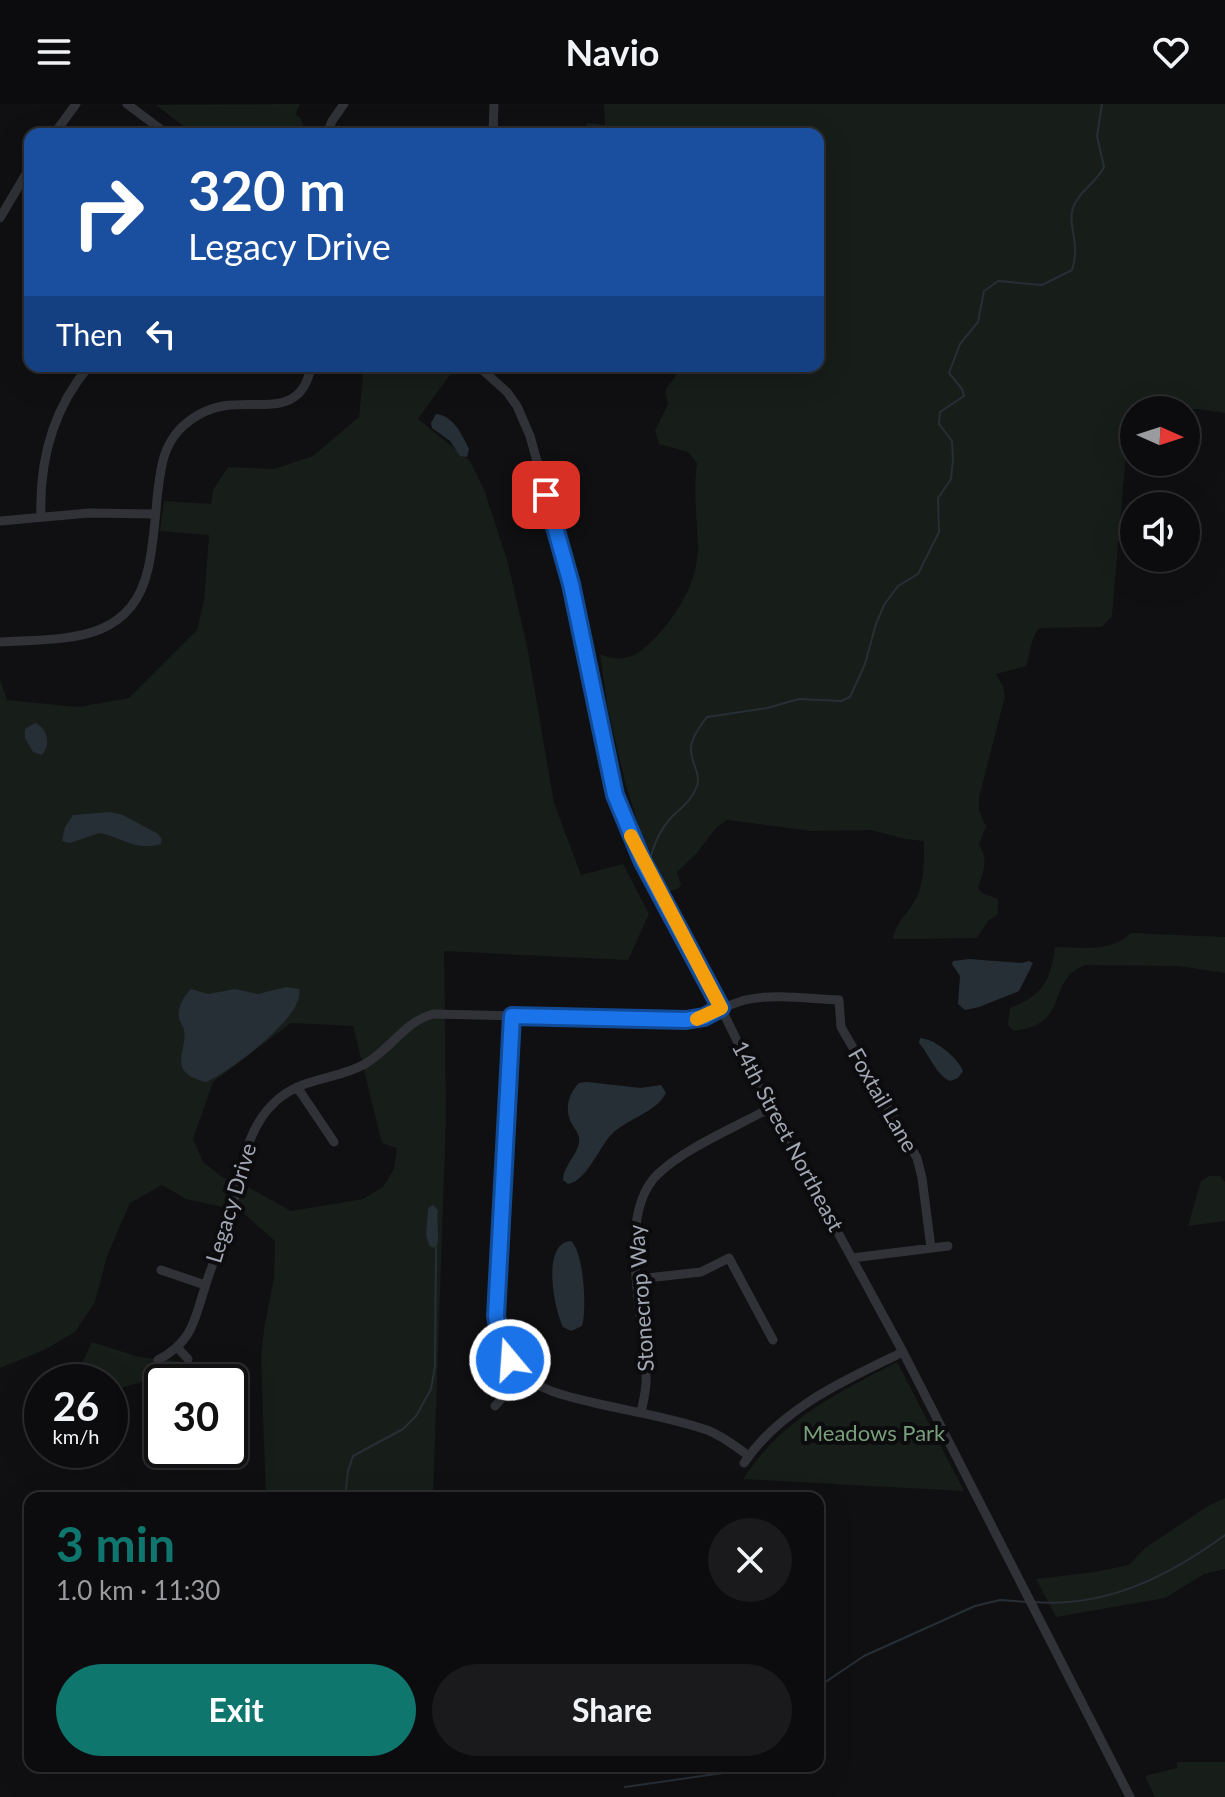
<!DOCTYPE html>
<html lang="en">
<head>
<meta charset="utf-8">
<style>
	:root { --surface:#0c0c0e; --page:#1a1a1c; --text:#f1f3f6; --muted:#9a9b9e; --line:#2c2c2e; --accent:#0f766e }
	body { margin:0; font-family:Lato,sans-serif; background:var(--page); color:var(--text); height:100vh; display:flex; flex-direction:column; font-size:30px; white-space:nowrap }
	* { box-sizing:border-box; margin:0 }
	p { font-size:26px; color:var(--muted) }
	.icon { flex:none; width:44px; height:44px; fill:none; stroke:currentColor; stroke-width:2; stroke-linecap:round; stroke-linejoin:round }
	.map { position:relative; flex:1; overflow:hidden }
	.sheet { position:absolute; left:24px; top:1388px; width:800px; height:280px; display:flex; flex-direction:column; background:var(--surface); border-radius:16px; box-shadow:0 8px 32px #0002,0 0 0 2px var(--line) }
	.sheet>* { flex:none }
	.guide { position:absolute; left:24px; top:24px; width:800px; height:244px; border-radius:16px; box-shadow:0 8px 32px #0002,0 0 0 2px var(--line); background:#1a4fa0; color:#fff; overflow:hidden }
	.needle { width:52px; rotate:93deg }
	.buttons { position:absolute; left:1120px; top:292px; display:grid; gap:16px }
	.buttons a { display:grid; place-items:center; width:80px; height:80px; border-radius:50%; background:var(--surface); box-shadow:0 8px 32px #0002,0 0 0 2px var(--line); font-size:40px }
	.speed { position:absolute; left:24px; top:1260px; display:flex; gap:16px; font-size:40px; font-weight:700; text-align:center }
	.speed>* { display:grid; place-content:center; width:104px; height:104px; border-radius:50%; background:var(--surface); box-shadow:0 8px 32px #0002,0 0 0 2px var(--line); line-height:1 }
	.speed small { font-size:20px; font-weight:400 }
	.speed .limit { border:4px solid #111; border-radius:12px; background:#fff; color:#111 }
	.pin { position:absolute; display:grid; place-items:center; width:68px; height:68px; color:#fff; margin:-34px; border-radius:16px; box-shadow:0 4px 12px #0006 }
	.me { position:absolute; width:88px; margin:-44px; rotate:342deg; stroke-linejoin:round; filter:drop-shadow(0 0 6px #0008) }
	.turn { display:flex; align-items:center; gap:28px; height:168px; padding:0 32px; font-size:36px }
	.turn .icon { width:104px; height:104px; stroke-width:2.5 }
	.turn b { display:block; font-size:56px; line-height:68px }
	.then { display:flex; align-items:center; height:76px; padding:0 32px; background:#0003; gap:16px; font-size:30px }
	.round { display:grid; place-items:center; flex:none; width:84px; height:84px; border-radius:42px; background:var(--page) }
	.summary { display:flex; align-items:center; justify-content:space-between; height:136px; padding:0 32px }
	h1 { font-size:48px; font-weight:700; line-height:60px; color:var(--accent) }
	.cta { display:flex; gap:16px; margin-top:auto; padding:16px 32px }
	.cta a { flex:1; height:92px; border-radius:48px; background:var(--accent); color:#fff; font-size:32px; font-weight:700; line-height:92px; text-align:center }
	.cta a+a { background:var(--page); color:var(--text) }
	header { display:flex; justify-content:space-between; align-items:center; height:104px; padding:0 32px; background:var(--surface); font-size:36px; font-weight:700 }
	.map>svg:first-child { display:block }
	.green { fill:#171d18; fill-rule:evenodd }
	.water { fill:#272f36 }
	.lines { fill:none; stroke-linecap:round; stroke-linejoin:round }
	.stream { stroke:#272f36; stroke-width:2 }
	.minor { stroke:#313237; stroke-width:9 }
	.route-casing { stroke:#114b97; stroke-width:20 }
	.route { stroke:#1a73e8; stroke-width:14 }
	.slow { stroke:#f59e0b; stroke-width:14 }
	.labels { text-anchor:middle; stroke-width:8; stroke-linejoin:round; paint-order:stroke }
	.street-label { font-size:22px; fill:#a1a6b3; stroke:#0c0b0d }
	.park-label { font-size:22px; fill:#789f7b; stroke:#0c0b0d }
</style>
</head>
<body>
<header><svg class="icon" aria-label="menu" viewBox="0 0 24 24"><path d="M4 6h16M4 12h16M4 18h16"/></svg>Navio<svg class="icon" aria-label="heart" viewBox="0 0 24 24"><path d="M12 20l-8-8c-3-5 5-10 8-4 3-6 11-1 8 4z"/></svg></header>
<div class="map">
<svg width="1225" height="1693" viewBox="0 0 1225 1693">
	<rect width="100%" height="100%" fill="#101012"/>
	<path class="green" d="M300,0L296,10L302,16L305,30H194L156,1Z
		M604,0H1225V309L1197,305L1134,306V320L1128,325L1112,512L1102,523L1039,524C1031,533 1030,551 1026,562L996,570L1003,582L1005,592L979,694V707L986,722L979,741C989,755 983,769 978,784L982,789L998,795V810L988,817L977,834L893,835C898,814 907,812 915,796C925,779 924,756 924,737L905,735L871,726L811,727L727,716L716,724L696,750L677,768L681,780L679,784L669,788L641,729L625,678L608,606L600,550C620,559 635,554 650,539C676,514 699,477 698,440C697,411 693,389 697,359L688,348L659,340L655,327L668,300L665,286L683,262H818V30H585L587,19L605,21Z
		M364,262H449L454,265L418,315L470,357L485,388L508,459L528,547L554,699L581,771L623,760L649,810L628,856L444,847L446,1012L433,1394H266L261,1255L264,1225L274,1173L275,1137L241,1107L186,1095L162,1081L130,1099L107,1152L95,1198L75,1228L44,1246L0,1264V575L7,596L78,603L129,594L197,526L204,497L209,431L160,427L164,397L211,400L213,386L228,363L274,365L313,352L359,313ZM291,919L353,922L382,1039L397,1044L394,1065L383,1083L363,1095L291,1107L246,1082L222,1073L203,1058L193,1035L213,978Z
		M1131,829L1225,833V869L1179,862L1085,861C1043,879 1073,919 1014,927L1008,921L1010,904C1043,891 1050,878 1055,843C1082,843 1111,849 1131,829Z
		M1209,1072H1220L1225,1078V1117L1188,1122L1201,1077Z
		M92,1238L139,1253L205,1260L110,1287V1278H67L76,1271Z
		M897,1258L964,1387L743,1375C782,1315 836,1290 897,1258Z
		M1225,1394V1465L1204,1470L1165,1494L1056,1513L1036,1475L1095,1468L1129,1461L1145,1444L1208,1402Z
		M1177,1658H1225V1693H1155L1145,1672L1177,1664Z"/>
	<path class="water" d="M436,310C454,312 462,331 469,345L467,353L460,352L450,337L432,324L431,319Z
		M35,619C48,624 51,641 42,651L33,648L25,634V625Z
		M110,708L123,711L158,730L162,735L161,740C136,748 122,733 99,729L70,739L62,737L65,723L73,711Z
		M969,855L1022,859L1029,857L1033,859L1019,887L979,903L965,906L958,900L960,872L952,860L953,857Z
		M286,883L299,885C307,911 228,969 206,978C165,968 188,947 184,926C183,920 180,920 179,914C177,903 184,892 191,885L208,890L235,885L258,890Z
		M920,934C935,935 957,953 963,967L958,974L950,977C936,971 929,950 919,939Z
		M587,978L641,984L661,981L666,989C656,1009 625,1015 610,1032C598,1046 586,1077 568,1080L563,1076C563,1061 581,1048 579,1034C578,1027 572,1022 570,1016C565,1003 569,989 579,979Z
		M433,1101L438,1106C436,1118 440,1130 437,1142L433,1144L429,1141L426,1131L428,1104Z
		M571,1137C584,1148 587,1206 582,1222L571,1227L563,1223C554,1205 541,1139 571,1137Z"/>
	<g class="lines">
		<path class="stream" d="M648,761C653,744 658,729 669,716C679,705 691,698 697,682C701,669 691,659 691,646C690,635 701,621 707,613L767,604L799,595L841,597L850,593L865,560L876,520L884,501L898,482L918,470L939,428L938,394L951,375L953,356L952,337L939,320L940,308L964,292L962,285L949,269L960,240L978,218L984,187L998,177L1042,181L1072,166C1081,139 1067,122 1073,104C1078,88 1096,79 1104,63L1097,32L1102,0
			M345,1394L348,1367L353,1352L403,1325L416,1312L431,1285L435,1262L436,1144
			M1034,1498C1106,1504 1169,1472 1225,1431
			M818,1583L864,1552L975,1502L1000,1496L1028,1498
			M625,1683L737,1667L756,1662"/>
		<path class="minor" d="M127,0L167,30
			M54,30L76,0
			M327,30L332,17L344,0
			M493,30L494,0
			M0,114L30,63
			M478,262L507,288L517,302L530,332L571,480L609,669L642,756L721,904L770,1004L903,1248L1130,1693
			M41,413C39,357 52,306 89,262
			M0,417L89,409L155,410
			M0,538C63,534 131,541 148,465C154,440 155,412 158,386C161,363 163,343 180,325C191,314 207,305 223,302C261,296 302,314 311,262
			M512,912L496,1212C505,1278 542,1287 599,1300C634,1308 673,1314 707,1326C723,1332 735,1342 749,1352
			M297,983L334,1038
			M852,1154L948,1142
			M161,1166L205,1181
			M638,1175L701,1168L729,1154L773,1236
			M178,1244L188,1255
			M158,1256C193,1237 194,1217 205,1183C213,1157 224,1133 231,1108C242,1069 244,1026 276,997C302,973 337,976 365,960C391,945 404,918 433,910L686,916C708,914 725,901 745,896C775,889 809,895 839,896L841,923L917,1054L922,1074L931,1144
			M495,1302L523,1271
			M641,1309C643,1297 647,1285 646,1273C646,1217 614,1111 658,1070C685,1044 736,1023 770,1004
			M744,1359C781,1304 845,1276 903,1248"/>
	</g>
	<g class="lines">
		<g class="route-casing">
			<path id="route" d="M510,1256L501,1238L496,1212L512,912L686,916L704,913L721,904L642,756L615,691L571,480L546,391"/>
		</g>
		<use href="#route" class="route"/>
		<path class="slow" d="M631,732L721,904L697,915"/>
	</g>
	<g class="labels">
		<g class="street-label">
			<text transform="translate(883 996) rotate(60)" y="8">Foxtail Lane</text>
			<text transform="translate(788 1032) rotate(62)" y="8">14th Street Northeast</text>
			<text transform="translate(231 1099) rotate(-73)" y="8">Legacy Drive</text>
			<text transform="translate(641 1194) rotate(-94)" y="8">Stonecrop Way</text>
		</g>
		<g class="park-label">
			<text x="874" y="1337">Meadows Park</text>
		</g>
	</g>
</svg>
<div class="buttons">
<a><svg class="needle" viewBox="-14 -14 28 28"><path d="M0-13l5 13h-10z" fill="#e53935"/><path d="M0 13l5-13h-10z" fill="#9a9b9e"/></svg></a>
<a><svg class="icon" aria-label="sound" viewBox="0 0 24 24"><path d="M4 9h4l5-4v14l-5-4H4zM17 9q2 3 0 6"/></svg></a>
</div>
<div class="speed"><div>26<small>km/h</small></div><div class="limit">30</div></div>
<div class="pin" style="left:546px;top:391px;background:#d93025"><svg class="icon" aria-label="arrive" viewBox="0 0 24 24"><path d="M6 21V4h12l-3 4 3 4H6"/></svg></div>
<svg class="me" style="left:510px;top:1256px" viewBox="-20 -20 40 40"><circle r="17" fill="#1a73e8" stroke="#fff" stroke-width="3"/><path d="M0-11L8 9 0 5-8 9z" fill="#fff"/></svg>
<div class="guide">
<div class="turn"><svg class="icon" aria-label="right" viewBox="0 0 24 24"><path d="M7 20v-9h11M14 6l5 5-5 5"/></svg><div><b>320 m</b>Legacy Drive</div></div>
<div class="then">Then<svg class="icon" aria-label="left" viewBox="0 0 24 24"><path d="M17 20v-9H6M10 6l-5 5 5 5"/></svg></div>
</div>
<section class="sheet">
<div class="summary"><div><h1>3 min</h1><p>1.0 km · 11:30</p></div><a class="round"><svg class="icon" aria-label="close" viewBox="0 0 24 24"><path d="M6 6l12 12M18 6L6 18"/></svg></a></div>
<div class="cta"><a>Exit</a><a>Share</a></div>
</section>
</div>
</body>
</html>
